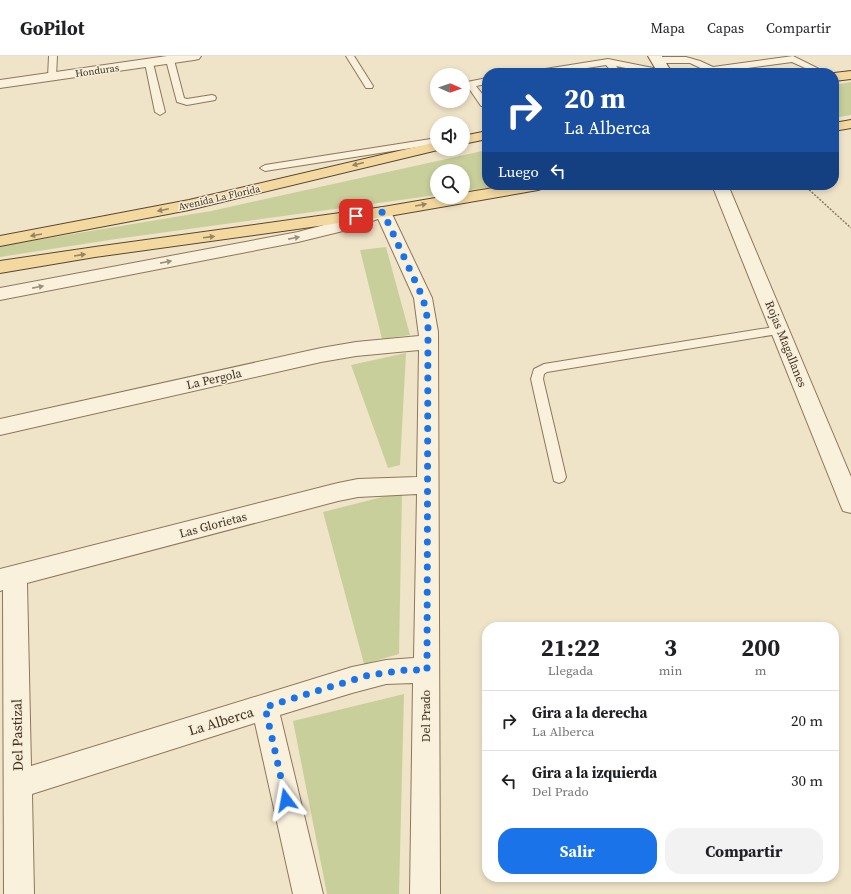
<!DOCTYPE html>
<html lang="es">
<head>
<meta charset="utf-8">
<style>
	:root { --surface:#fff; --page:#f2f2f2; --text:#202124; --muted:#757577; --line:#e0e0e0; --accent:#1a73e8 }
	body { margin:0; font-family:"Source Serif 4",serif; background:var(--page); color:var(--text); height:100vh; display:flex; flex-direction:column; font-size:15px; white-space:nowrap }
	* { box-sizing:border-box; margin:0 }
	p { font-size:13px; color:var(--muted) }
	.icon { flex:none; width:22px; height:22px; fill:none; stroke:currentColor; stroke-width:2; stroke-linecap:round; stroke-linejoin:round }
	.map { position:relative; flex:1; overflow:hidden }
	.panel { position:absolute; left:482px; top:566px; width:357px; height:260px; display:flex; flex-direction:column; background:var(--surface); border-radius:16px; box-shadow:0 2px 6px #0003 }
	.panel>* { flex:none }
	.hud { position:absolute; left:482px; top:12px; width:357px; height:122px; border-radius:16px; box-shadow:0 2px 6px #0003; background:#1a4fa0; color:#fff; overflow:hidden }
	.needle { width:26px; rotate:92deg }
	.fabs { position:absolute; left:430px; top:12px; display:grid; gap:8px }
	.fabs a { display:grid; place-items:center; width:40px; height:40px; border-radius:50%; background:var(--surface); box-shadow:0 2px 6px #0003; font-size:20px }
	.pin { position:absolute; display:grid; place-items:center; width:34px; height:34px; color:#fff; margin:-17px; border-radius:8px; box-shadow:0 2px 6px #0006 }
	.me { position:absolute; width:44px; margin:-22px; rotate:347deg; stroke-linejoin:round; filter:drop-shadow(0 0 3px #0008) }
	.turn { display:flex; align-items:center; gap:14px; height:84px; padding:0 16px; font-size:18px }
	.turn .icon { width:52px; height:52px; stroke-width:2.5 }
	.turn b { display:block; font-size:28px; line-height:34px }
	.then { display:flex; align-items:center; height:38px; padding:0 16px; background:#0003; gap:8px; font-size:15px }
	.eta { display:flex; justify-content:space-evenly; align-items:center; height:68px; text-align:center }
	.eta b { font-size:24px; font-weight:700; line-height:28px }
	.cta { display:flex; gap:8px; margin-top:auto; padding:8px 16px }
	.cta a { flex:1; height:46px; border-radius:16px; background:var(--accent); color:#fff; font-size:16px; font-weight:700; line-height:46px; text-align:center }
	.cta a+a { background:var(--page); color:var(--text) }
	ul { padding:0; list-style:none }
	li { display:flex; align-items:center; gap:12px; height:60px; padding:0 16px; border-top:1px solid var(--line) }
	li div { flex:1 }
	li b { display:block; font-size:15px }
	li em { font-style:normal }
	header { display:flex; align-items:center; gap:24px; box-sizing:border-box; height:56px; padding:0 20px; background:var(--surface); border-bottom:1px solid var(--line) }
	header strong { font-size:19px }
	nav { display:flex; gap:22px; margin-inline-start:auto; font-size:14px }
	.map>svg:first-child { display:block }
	.green { fill:#c9cf9b }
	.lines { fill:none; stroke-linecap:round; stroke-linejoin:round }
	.service-casing { stroke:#8d765c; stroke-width:2 }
	.minor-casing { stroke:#8d765c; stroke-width:2 }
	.tertiary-casing { stroke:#8d765c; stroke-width:2 }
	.secondary-casing { stroke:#6f573f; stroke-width:2 }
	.primary-casing { stroke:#5b4430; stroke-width:2 }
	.path { stroke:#8d765c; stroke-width:1.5; stroke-dasharray:2 1.5; stroke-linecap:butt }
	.service { fill:#faf1dc; fill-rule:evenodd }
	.minor { fill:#faf1dc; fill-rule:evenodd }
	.tertiary { fill:#faf1dc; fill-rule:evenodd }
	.secondary { fill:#faf1dc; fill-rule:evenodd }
	.primary { fill:#f3d9a0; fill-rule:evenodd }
	.oneway { fill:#988460 }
	.oneway2 { fill:#9c907e }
	.route { stroke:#1a73e8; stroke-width:7; stroke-dasharray:0 12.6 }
	.labels { text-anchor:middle; stroke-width:3; stroke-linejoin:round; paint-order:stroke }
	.far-street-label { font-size:10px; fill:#3d2e20; stroke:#f7eed8 }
	.street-label { font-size:12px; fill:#3d2e20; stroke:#f7eed8 }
	.near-street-label { font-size:14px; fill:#3d2e20; stroke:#f7eed8 }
</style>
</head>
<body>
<header>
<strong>GoPilot</strong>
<nav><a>Mapa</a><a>Capas</a><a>Compartir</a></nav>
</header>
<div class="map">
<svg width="851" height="838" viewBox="0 0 851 838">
	<rect width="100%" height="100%" fill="#f0e4c8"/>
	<path class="green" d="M851,26V59L834,62V29Z
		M487,94V129H508L463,135V115H437V139L116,183L0,201V190L211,155Z
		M386,191L410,279L382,283L360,194Z
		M406,297L400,409L388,412L351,309Z
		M402,436L399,598L364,608L323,456Z
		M404,638L399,838H327L293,665Z"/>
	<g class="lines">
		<g class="service-casing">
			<path id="service" d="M49,0H57L56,21L52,24L48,21Z
				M346,0H354L373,30L372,32H366Z
				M793,0L827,17H816L792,6L711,17L690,7H657L653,4L657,1H686L700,5L713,11Z
				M170,1L174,4L184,42L187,43L212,39L215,40L216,42L215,44L187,49L177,46L166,4Z
				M608,3L663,14L667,17H650L616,10L622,17H613L606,9L555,17H535L539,14Z
				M149,4L153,7L165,56L160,59L155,56L145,7Z
				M487,22V28L476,30L487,44V50H481L466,28L467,26Z
				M437,82V88L265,115L260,112L265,109Z
				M780,270L784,271L786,274L784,277L547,316L544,318L543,323L566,421L564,425L559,427L554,425L531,323L534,313L544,308Z"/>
		</g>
		<g class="minor-casing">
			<path id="minor" d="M167,0H201L199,3L194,4L0,32V24Z
				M383,151L389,153L391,156L432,242L438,276L440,838H410L413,627L386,628L352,637L280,659L323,838H293L255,667L32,738L34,838H4L3,534L0,535V513L338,427L358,423L417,421L419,294L356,300L321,306L0,379V363L321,292L356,286L419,280L414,242L375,156L377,153ZM417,438L414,602L386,604L352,611L31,710L27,527L338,445L358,441Z"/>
		</g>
		<g class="tertiary-casing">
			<path id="tertiary" d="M712,129H728L851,421V457L843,455L840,448Z
				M383,151L389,153L391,156L389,159L347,174L298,186L0,244V232L298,176L335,166Z"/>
		</g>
		<g class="secondary-casing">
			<path id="secondary" d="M648,0H662L672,17H658Z"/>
		</g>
		<g class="primary-casing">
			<path id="primary" d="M851,15V23L834,25V17Z
				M851,64V72L834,75V67Z
				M487,75V83L463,88V80Z
				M437,86V93H442L189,154L0,190V180L189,144Z
				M511,129H546L544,132L538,134L383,161L95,201L0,217V205L95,191L383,151L441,141H463V137Z"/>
		</g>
		<path class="path" d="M804,129L851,172"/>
		<use href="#service" class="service"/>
		<use href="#minor" class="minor"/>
		<use href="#tertiary" class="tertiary"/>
		<use href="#secondary" class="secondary"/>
		<use href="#primary" class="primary"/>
	</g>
	<defs><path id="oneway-solid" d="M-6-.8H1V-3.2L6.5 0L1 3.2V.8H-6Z"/></defs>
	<g class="oneway">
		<use href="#oneway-solid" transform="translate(358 108) rotate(166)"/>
		<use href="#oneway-solid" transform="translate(421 149) rotate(-10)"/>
		<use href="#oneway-solid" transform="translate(163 154) rotate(168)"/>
		<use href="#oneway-solid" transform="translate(36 179) rotate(170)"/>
		<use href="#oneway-solid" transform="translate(209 181) rotate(-7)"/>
		<use href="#oneway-solid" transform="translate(80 199) rotate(-9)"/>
	</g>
	<g class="oneway2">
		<use href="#oneway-solid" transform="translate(294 182) rotate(-11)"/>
		<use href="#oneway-solid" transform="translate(166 206) rotate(-11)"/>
		<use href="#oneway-solid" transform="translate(38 231) rotate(-11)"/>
	</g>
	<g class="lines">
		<path class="route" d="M286,744L265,651L369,619L406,614H427L428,265L423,242L383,156L356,160"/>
	</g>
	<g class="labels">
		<g class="far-street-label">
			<text transform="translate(97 14) rotate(-8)" y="4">Honduras</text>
			<text transform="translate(219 141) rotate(-13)" y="4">Avenida La Florida</text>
		</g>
		<g class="street-label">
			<text transform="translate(786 288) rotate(68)" y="4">Rojas Magallanes</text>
			<text transform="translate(214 323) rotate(-13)" y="4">La Pergola</text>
			<text transform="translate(213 469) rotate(-15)" y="4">Las Glorietas</text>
			<text transform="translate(426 660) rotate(-90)" y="4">Del Prado</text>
		</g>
		<g class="near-street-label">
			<text transform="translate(221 665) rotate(-17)" y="5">La Alberca</text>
			<text transform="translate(17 679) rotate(-91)" y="5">Del Pastizal</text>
		</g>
	</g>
</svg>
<div class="fabs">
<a><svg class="needle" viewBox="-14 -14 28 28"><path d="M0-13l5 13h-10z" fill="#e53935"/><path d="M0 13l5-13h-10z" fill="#757577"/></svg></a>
<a><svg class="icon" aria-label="sound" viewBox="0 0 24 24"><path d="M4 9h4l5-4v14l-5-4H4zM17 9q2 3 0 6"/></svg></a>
<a><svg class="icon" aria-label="search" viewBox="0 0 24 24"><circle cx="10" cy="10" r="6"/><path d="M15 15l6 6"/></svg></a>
</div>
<div class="pin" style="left:356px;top:160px;background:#d93025"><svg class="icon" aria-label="arrive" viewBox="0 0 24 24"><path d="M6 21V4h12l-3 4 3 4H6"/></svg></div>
<svg class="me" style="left:286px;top:744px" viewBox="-20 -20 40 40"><path d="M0-17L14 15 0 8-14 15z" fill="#1a73e8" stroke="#fff" stroke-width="4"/></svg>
<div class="hud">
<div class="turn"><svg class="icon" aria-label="right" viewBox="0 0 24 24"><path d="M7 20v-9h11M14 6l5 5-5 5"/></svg><div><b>20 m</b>La Alberca</div></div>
<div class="then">Luego<svg class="icon" aria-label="left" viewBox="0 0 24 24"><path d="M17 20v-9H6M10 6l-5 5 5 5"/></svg></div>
</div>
<section class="panel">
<div class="eta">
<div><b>21:22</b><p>Llegada</p></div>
<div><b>3</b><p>min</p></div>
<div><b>200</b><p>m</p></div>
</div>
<ul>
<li><svg class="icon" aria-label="right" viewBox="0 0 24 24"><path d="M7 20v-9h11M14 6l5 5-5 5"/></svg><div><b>Gira a la derecha</b><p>La Alberca</p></div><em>20 m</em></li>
<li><svg class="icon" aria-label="left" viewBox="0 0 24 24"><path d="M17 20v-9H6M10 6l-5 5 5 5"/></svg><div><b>Gira a la izquierda</b><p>Del Prado</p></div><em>30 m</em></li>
</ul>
<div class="cta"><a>Salir</a><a>Compartir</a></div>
</section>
</div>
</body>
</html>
